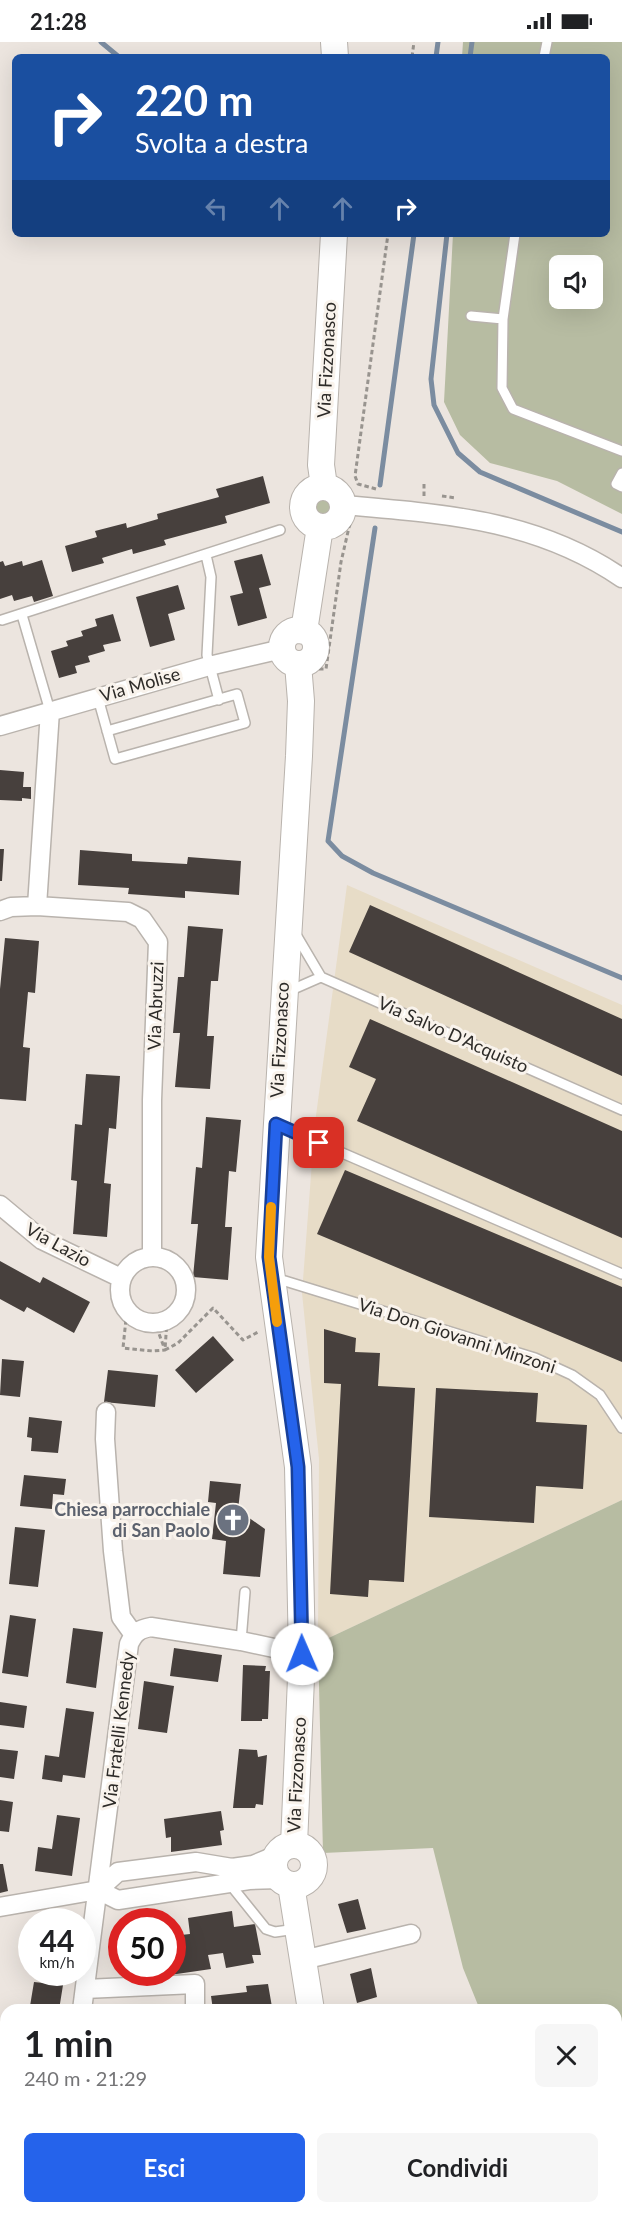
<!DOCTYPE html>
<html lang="it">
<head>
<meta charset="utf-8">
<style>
	:root { --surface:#fff; --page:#f6f6f6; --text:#202124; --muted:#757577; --accent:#2563eb }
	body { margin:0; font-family:Lato,sans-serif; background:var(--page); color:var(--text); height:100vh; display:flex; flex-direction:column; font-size:22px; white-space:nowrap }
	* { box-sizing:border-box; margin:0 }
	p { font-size:20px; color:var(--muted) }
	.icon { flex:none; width:33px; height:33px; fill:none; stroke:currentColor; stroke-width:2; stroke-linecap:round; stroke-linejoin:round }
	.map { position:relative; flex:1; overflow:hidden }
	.side { position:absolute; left:0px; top:1962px; width:622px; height:210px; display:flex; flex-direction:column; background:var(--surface); border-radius:18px 18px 0 0; box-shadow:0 6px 24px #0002 }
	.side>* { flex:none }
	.guide { position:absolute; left:12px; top:12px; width:598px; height:183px; border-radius:9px; box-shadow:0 6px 24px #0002; background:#1a4fa0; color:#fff; overflow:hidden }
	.fabs { position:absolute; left:549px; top:213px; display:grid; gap:12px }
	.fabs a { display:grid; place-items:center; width:54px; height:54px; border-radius:9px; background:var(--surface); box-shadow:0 6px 24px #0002; font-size:30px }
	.speed { position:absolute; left:18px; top:1866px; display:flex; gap:12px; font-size:30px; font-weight:700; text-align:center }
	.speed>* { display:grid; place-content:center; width:78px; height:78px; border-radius:50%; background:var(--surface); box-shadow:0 6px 24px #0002; line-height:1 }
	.speed small { font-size:15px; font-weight:400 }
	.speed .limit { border:9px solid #d22; background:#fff; color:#111 }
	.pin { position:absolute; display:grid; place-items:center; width:51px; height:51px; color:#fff; margin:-26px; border-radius:12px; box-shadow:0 3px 9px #0006 }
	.me { position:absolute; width:66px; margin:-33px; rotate:359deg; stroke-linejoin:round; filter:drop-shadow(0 0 4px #0008) }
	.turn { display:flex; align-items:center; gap:21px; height:126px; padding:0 24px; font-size:27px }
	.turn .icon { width:78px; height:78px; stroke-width:2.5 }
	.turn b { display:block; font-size:42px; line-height:51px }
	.lanes { display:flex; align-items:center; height:57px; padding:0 24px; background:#0003; justify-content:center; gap:30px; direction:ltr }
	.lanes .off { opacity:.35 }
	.round { display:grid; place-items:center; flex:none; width:63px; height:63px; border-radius:9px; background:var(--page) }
	.summary { display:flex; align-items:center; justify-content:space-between; height:102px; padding:0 24px }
	h1 { font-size:36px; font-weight:700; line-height:45px }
	.primary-button { display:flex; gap:12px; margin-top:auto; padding:12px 24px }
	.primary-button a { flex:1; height:69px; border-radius:9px; background:var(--accent); color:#fff; font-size:24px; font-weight:700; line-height:69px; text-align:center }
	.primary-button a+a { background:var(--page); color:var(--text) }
	.status { display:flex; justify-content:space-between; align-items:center; height:42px; padding:0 30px; background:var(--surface); direction:ltr }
	.status svg { height:16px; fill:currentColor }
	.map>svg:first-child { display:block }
	.industrial { fill:#e7dcc7 }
	.green { fill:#b7bca2; fill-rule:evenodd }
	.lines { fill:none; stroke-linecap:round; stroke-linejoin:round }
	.stream { stroke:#7b8ca0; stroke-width:5 }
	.building { fill:#47403d }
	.service-casing { stroke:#b9b3ad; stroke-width:12 }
	.minor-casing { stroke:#b9b3ad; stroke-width:21 }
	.secondary-casing { stroke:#b9b3ad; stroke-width:28 }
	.path { stroke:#98948f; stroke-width:3; stroke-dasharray:4.5 3; stroke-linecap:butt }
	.service { stroke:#fff; stroke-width:9 }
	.minor { stroke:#fff; stroke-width:18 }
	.secondary { stroke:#fff; stroke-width:26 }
	.route-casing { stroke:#184099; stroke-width:15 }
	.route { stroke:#2563eb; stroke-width:10 }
	.slow { stroke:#f59e0b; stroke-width:10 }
	.labels { text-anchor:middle; stroke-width:6; stroke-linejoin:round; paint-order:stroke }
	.street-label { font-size:18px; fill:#2d2b28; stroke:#f9f3ec }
	.worship-label { font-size:18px; font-weight:bold; fill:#5b616d; stroke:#f9f3ec; text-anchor:end }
</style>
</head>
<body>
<div class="status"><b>21:28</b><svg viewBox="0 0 49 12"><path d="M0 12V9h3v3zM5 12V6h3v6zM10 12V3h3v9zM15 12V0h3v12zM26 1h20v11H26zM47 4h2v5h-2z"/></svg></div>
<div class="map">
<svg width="622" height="2172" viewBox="0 0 622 2172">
	<rect width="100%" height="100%" fill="#ece5df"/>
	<path class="industrial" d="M347,843L622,963V1458L318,1601L319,1417L302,1251L315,1081Z"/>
	<path class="green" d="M463,0H622V472L557,439L490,421L460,393L444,360L453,192H608V15H462ZM560,224H592V256H560Z
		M312 464a11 11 0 1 1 22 0a11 11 0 1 1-22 0Z
		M622,1458V2172H565L563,2166H616V1968H480L463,1926L433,1806L323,1811L318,1601Z"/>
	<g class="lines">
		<path class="stream" d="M101,0L119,15
			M436,15L438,0
			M470,15L472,0
			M447,192L431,337L434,363L458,411L480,430L622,490
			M380,443L414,192
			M375,486L328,799L342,814L373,831L622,936"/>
	</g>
	<path class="building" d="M263,434L270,461L225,474L227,481L164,498L166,503L133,512L132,507L102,516L104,521L72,530L65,504L97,495L95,489L126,481L127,486L158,477L157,472L219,455L216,447Z
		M262,512L271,543L259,546L267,576L238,584L230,554L243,551L234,519Z
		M42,518L53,554L34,560L32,554L14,559L12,553L0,557V520L3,519L5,524L22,519L23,524Z
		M178,543L185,567L168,572L175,598L150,605L136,555Z
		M113,572L121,599L103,603L105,609L88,614L90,620L75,624L77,631L59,636L51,609L68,604L66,599L83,594L81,589L97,584L95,577Z
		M0,728L24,730L23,745H31V757L22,756V759L0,758Z
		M0,807H4L2,839H0Z
		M80,808L132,812V819L187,822L188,815L241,819L239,853L185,849V856L128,852L129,846L78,843Z
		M370,863L622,977V1034L349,910Z
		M188,884L223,887L218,939H211L207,994H214L210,1047L175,1045L180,991H173L178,935H184Z
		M5,896L39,899L35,951L28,950L23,1005L30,1006L26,1059L0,1057V947Z
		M370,977L622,1089V1196L357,1079L376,1037L349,1025Z
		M86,1032L120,1034L116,1087L109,1086L104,1141L111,1142L107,1195L73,1192L77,1139L71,1138L75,1082L82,1083Z
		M206,1075L241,1078L236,1130L229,1129L225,1185H232L228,1238L193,1235L198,1182H191L196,1125L202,1126Z
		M345,1128L622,1245V1320L317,1192Z
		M0,1219L40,1241L43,1235L90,1260L74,1291L27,1265L24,1270L0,1257Z
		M324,1287L356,1296L355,1310L380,1311L378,1344L415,1346L404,1540L369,1538L368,1555L330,1552L341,1342L324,1341Z
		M213,1294L234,1318L196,1351L175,1328Z
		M2,1317L24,1319L20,1355L0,1353Z
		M108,1328L158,1333L155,1365L104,1360Z
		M436,1346L538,1351L536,1380L587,1383L583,1447L536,1444L534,1481L429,1475Z
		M29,1375L62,1379L58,1411L31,1409L32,1396L27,1395Z
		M24,1433L66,1437L64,1453L53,1452L52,1467L20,1464Z
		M210,1439L241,1442L238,1468L265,1487L260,1535L223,1532L226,1499L212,1497L216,1461L208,1460Z
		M15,1485L45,1488L38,1545L9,1542Z
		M10,1573L36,1577L28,1635L2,1631Z
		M73,1586L103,1590L96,1646L66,1641Z
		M174,1606L222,1613L218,1640L170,1634Z
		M243,1623L266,1624L265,1629H270L268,1677H262V1679H241Z
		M144,1639L174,1644L167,1691L138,1687Z
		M0,1660L27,1664L24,1686L0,1683Z
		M66,1666L94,1670L85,1736L63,1733L62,1740L42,1737L45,1713L59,1715Z
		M0,1707L18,1709L14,1737L0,1735Z
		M239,1707L257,1708L258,1715L267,1713L263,1763L256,1762L255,1766H233Z
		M0,1758L13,1760L9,1790L0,1789Z
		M221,1769L224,1788L220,1789L222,1803L171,1810V1795L166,1796L164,1777Z
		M57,1773L80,1776L72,1834L35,1829L38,1805L52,1807Z
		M0,1822H3L8,1849L0,1851Z
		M358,1857L366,1887L347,1891L338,1862Z
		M232,1869L234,1885L255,1882L261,1913H252L254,1921L226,1926L223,1911L208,1913L211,1927L163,1934L162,1930H172V1894L190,1892L188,1876Z
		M30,1885H32V1919L24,1918Z
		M371,1926L377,1955L357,1961L350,1932Z
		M34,1940L63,1943L59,1968L30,1964Z
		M268,1942L272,1965L268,1968H213L211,1954L247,1950L246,1944Z
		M147,1964H170V1968H144Z
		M0,2121L6,2122V2150H0Z
		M371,2166H500L508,2172H458L453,2169L434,2172H372Z"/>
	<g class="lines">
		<g class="service-casing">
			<path id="service" d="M544,15L547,0
				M515,192L503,277L502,346L513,367L622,409
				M471,274L503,277
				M622,431L616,442L622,445
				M206,513L211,535L207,613L219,658
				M22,573L50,669
				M2,578L280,488
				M98,656L115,717L245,681L237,652L107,689
				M295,891L321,935
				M289,949L321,935L622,1068
				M280,1084L622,1232
				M274,1238L285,1239L535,1316L572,1333L600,1353L622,1386
				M241,1599L245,1550
				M229,1841L266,1887L275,1890L296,1887"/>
		</g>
		<g class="minor-casing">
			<path id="minor" d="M344,463C444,472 536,477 622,536
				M0,684L209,624L282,607
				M37,864L50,669
				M0,869L11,865L37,864L128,870L142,877L158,900L152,1058V1214
				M0,1163L42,1198L121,1236
				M120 1248a33 33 0 1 1 66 0a33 33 0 1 1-66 0Z
				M106,1370L105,1397L113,1509L121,1575L134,1593
				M277,1813L253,1823L232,1826L196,1820L118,1830L98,1848L118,1858L249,1838L280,1837
				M0,1865L98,1848
				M303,1918L411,1892
				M85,1947L195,1942V1968
				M82,1968L129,1602C134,1591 139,1587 151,1585L241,1599L302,1612
				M56,2172V2166
				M195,2172V2166
				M220,2172L242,2166"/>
		</g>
		<g class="secondary-casing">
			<path id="secondary" d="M334,0L335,15
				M324,444L321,423L334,192
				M303 465a20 20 0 1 1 40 0a20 20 0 1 1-40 0Z
				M282 605a17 17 0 1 1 34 0a17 17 0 1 1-34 0Z
				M304,589L320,485
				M294,1803L302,1612L298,1425L269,1215L299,714L301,659L298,622
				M274 1823a20 20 0 1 1 40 0a20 20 0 1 1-40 0Z
				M291,1843L311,1968
				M350,2166L353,2172"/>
		</g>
		<path class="path" d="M412,15L414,0
			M376,447L358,442L355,434L388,192
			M424,454V439
			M442,454L456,456
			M319,627H326L341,520L350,481
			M130,1272L126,1277L123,1306L153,1309L165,1308L155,1281
			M167,1278L165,1308L178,1301L213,1266L243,1298L260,1289"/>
		<use href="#service" class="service"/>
		<use href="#minor" class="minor"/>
		<use href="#secondary" class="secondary"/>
	</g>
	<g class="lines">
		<g class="route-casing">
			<path id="route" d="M302,1612L298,1425L269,1215L276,1082L319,1101"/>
		</g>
		<use href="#route" class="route"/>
		<path class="slow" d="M271,1165L269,1215L277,1280"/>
	</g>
	<defs>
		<g id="church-disc" transform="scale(1.725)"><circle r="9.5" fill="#6b7280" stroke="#f9f3ec"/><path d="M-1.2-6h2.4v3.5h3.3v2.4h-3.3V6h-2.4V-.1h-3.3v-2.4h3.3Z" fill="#fff"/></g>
	</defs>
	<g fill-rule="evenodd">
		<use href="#church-disc" x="233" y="1478"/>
	</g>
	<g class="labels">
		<g class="street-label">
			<text transform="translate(327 318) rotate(-87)" y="6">Via Fizzonasco</text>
			<text transform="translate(140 643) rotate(-16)" y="6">Via Molise</text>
			<text transform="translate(156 964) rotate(-88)" y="6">Via Abruzzi</text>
			<text transform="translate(453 993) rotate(24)" y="6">Via Salvo D'Acquisto</text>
			<text transform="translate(280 998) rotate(-87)" y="6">Via Fizzonasco</text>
			<text transform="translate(58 1203) rotate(29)" y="6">Via Lazio</text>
			<text transform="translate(457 1294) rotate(18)" y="6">Via Don Giovanni Minzoni</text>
			<text transform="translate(119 1688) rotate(-83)" y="6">Via Fratelli Kennedy</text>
			<text transform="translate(297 1733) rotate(-87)" y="6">Via Fizzonasco</text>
		</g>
		<g class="worship-label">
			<text x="210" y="1474">Chiesa parrocchiale<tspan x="210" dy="21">di San Paolo</tspan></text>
		</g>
	</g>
</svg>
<div class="fabs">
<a><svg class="icon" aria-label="sound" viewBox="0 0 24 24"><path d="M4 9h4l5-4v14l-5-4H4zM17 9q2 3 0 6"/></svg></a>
</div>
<div class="speed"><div>44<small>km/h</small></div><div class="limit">50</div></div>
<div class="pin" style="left:319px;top:1101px;background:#d93025"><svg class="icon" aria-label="arrive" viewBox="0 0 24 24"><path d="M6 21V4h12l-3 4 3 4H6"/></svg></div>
<svg class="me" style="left:302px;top:1612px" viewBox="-20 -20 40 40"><circle r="19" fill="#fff"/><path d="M0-13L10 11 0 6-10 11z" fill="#2563eb"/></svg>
<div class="guide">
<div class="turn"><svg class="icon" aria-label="right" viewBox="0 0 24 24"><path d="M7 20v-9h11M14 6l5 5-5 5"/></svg><div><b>220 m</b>Svolta a destra</div></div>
<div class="lanes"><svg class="icon off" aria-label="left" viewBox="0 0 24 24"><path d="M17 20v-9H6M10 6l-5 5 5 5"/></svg><svg class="icon off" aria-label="ahead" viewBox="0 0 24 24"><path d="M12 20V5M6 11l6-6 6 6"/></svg><svg class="icon off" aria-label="ahead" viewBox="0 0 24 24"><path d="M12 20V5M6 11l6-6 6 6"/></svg><svg class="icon" aria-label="right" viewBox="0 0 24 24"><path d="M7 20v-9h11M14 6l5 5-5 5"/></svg></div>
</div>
<section class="side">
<div class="summary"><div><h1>1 min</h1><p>240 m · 21:29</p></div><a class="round"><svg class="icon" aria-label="close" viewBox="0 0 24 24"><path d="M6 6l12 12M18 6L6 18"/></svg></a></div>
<div class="primary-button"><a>Esci</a><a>Condividi</a></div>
</section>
</div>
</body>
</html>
